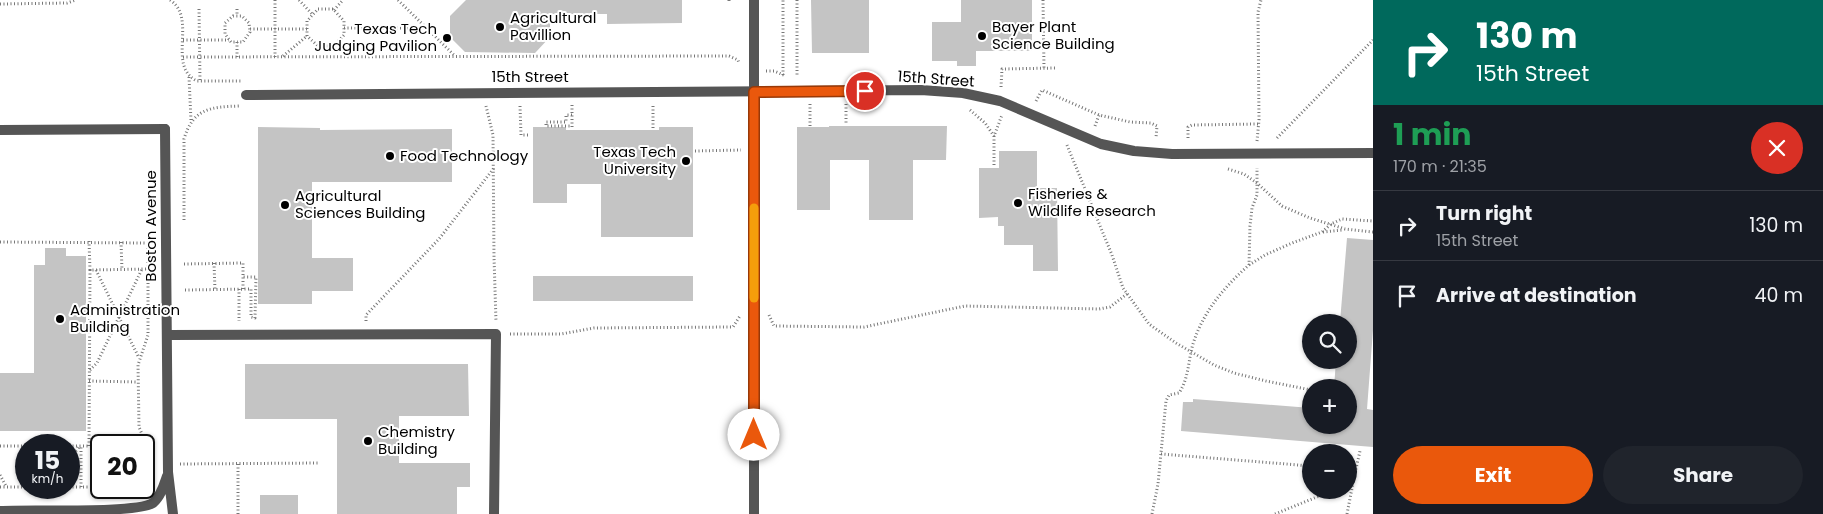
<!DOCTYPE html>
<html lang="en">
<head>
<meta charset="utf-8">
<style>
	:root { --surface:#171b24; --page:#20242c; --text:#f1f3f6; --muted:#9ea1a6; --line:#363941; --accent:#ea580c }
	body { margin:0; font-family:Poppins,sans-serif; background:var(--page); color:var(--text); height:100vh; display:flex; flex-direction:column; font-size:19px; white-space:nowrap }
	* { box-sizing:border-box; margin:0 }
	p { font-size:16px; color:var(--muted) }
	.icon { flex:none; width:28px; height:28px; fill:none; stroke:currentColor; stroke-width:2; stroke-linecap:round; stroke-linejoin:round }
	.map { position:relative; flex:1; overflow:hidden }
	.sheet { display:flex; flex-direction:column; background:var(--surface); width:450px }
	.sheet>* { flex:none }
	.banner { background:#00695c; color:#fff; overflow:hidden }
	.controls { position:absolute; left:1302px; top:314px; display:grid; gap:10px }
	.controls a { display:grid; place-items:center; width:55px; height:55px; border-radius:50%; background:var(--surface); box-shadow:0 1px 4px #0004; font-size:25px }
	.speed { position:absolute; left:15px; top:434px; display:flex; gap:10px; font-size:25px; font-weight:700; text-align:center }
	.speed>* { display:grid; place-content:center; width:65px; height:65px; border-radius:50%; background:var(--surface); box-shadow:0 1px 4px #0004; line-height:1 }
	.speed small { font-size:12px; font-weight:400 }
	.speed .limit { border:2px solid #111; border-radius:8px; background:#fff; color:#111 }
	.pin { position:absolute; display:grid; place-items:center; width:42px; height:42px; color:#fff; margin:-21px; border:2px solid #fff; border-radius:50%; box-shadow:0 1px 5px #0007 }
	.me { position:absolute; width:55px; margin:-28px; rotate:0deg; stroke-linejoin:round; filter:drop-shadow(0 0 4px #0008) }
	.turn { display:flex; align-items:center; gap:18px; height:105px; padding:0 20px; font-size:22px }
	.turn .icon { width:65px; height:65px; stroke-width:2.5 }
	.turn b { display:block; font-size:35px; line-height:42px }
	.round { display:grid; place-items:center; flex:none; width:52px; height:52px; border-radius:26px; background:var(--page) }
	.overview { display:flex; align-items:center; justify-content:space-between; height:85px; padding:0 20px }
	h1 { font-size:30px; font-weight:700; line-height:38px; color:#1e9e55 }
	.button { display:flex; gap:10px; margin-top:auto; padding:10px 20px }
	.button a { flex:1; height:58px; border-radius:30px; background:var(--accent); color:#fff; font-size:20px; font-weight:700; line-height:58px; text-align:center }
	.button a+a { background:var(--page); color:var(--text) }
	ul { padding:0; list-style:none }
	li { display:flex; align-items:center; gap:15px; height:70px; padding:0 20px; border-top:1px solid var(--line) }
	li div { flex:1 }
	li b { display:block; font-size:19px }
	li em { font-style:normal }
	main { display:flex; flex:1; min-height:0 }
	.map>svg:first-child { display:block }
	.building { fill:#c4c4c4 }
	.lines { fill:none; stroke-linecap:round; stroke-linejoin:round }
	.path { stroke:#777; stroke-width:3; stroke-dasharray:1 2.5; stroke-linecap:butt }
	.lane { stroke:#555; stroke-width:10 }
	.street { stroke:#555; stroke-width:10 }
	.route-casing { stroke:#983908; stroke-width:12 }
	.route { stroke:#ea580c; stroke-width:9 }
	.slow { stroke:#f59e0b; stroke-width:9 }
	.poi-dot { fill:#000; stroke:#fff; stroke-width:2 }
	.labels { text-anchor:middle; stroke-width:4; stroke-linejoin:round; paint-order:stroke }
	.poi-label { font-size:15px; fill:#000; stroke:#fff; text-anchor:start }
	.street-label { font-size:15px; fill:#000; stroke:#fff }
</style>
</head>
<body>
<main>
<div class="map">
<svg width="1373" height="514" viewBox="0 0 1373 514">
	<rect width="100%" height="100%" fill="#fff"/>
	<path class="building" d="M466,0H682V23L607,24V14H550V37L535,53L465,52L450,37V16Z
		M811,0H869V53H812Z
		M961,0H1032V51H976V66H957V61H932V22H961Z
		M829,126H947L946,160H913V220H869V160H830V210H797V127H829Z
		M258,127L320,128V130L452,129V182H312V258H353V291H312V304H258Z
		M533,127H566V130H659V127H693V237H601V184H567V203H533Z
		M999,151H1037V188H1057L1058,271H1033V245H1004V226H998V217L979,218V168H999Z
		M1347,238L1373,240V330L1367,409L1373,410V447L1181,431L1183,402H1193V399L1311,408V425H1349V388H1334L1336,360H1349V322H1340Z
		M45,248H66V256H86V431H0V373H34V265H45Z
		M533,276H693V301H533Z
		M245,364H468L469,416H399V463H470V487H457V514H337V419H245Z
		M260,495H298V514H260Z"/>
	<g class="lines">
		<path class="path" d="M170,0C198,18 166,66 197,81H242
			M275,0V57
			M299,0L313,15
			M398,0L455,56
			M729,0V1
			M797,0V77
			M1043,0L1044,68
			M0,4L67,3L76,0
			M199,9L200,81
			M237,9V16
			M318,9H333L344,21V35L334,46H318L307,36V21Z
			M334,10L343,0
			M344,28H426
			M250,29H307
			M183,40H229
			M283,56L307,36
			M183,57L729,56L738,60L739,63
			M237,57V42H231L225,34V23L233,16H242L249,23L250,32L243,42H237
			M766,71H774L786,76
			M783,75V0
			M189,77L191,121
			M1001,87L1002,69L1056,68
			M1036,101L1042,90L1099,115L1130,122L1151,123L1157,126L1156,138
			M810,104V126
			M846,104V124
			M572,105V129
			M486,106L493,135L494,257L496,322
			M520,106L521,135H529
			M653,106V129
			M970,110L985,123L994,136
			M572,115H566V122H546V126H572
			M1095,126L1099,115
			M1188,138V127L1192,125L1258,124
			M1277,138L1373,40
			M1257,141L1259,120L1258,12L1261,0
			M1067,145L1112,255L1123,288L1149,324L1176,343L1214,365L1234,373L1266,381L1311,390
			M695,151L741,150
			M994,165V136L1002,115
			M1228,169L1244,174L1257,183L1282,206L1310,218L1345,229L1373,232
			M184,220V139C193,108 211,107 239,106
			M1323,232L1342,230
			M89,241L90,270
			M0,242L148,243
			M121,242L122,270
			M214,263L215,290
			M184,264L243,263V289
			M1249,265L1265,255L1292,243L1322,232L1331,224L1342,219L1373,221
			M96,270L139,358
			M239,289V321
			M185,290L251,289V317L255,318L256,277H243
			M769,315L774,326L864,327L965,306L1099,309L1110,307L1127,294
			M366,321V315L439,239L494,168
			M510,334H561L594,328L733,327L740,316
			M90,370L97,363L142,269
			M89,381L138,382
			M0,446H26
			M69,446H101
			M89,446L90,270L148,269
			M1161,454L1311,466
			M69,459L80,446
			M180,464L320,463
			M238,464V514
			M1349,469L1356,470
			M0,475L6,486
			M144,482L149,473V451L139,427L138,365L148,335V243
			M1349,484L1353,482L1360,451
			M0,487H26
			M69,487H101
			M81,487V446
			M1152,514L1158,484L1166,401L1169,395L1179,393C1189,378 1188,361 1193,344C1203,312 1224,287 1249,265L1250,226L1252,208L1257,195V168
			M1275,514L1334,490
			M1347,514L1353,483"/>
		<path class="lane" d="M754,0V514
			M0,130L165,129"/>
		<path class="street" d="M246,95L921,90L963,93L1000,101L1101,144L1134,151L1172,154L1373,153
			M165,129L168,472L173,514
			M167,335L496,334L494,514
			M0,511C29,509 135,514 153,503C161,496 164,485 167,476"/>
	</g>
	<g class="lines">
		<g class="route-casing">
			<path id="route" d="M754,435V92L865,91"/>
		</g>
		<use href="#route" class="route"/>
		<path class="slow" d="M754,298V208"/>
	</g>
	<g class="poi-dot">
		<circle cx="500" cy="27" r="5"/>
		<circle cx="982" cy="36" r="5"/>
		<circle cx="447" cy="38" r="5"/>
		<circle cx="390" cy="156" r="5"/>
		<circle cx="686" cy="161" r="5"/>
		<circle cx="1018" cy="203" r="5"/>
		<circle cx="285" cy="205" r="5"/>
		<circle cx="60" cy="319" r="5"/>
		<circle cx="368" cy="441" r="5"/>
	</g>
	<g class="labels">
		<g class="poi-label">
			<text x="510" y="23">Agricultural<tspan x="510" dy="17">Pavillion</tspan></text>
			<text x="992" y="32">Bayer Plant<tspan x="992" dy="17">Science Building</tspan></text>
			<text x="437" y="34" text-anchor="end">Texas Tech<tspan x="437" dy="17">Judging Pavilion</tspan></text>
			<text x="676" y="157" text-anchor="end">Texas Tech<tspan x="676" dy="17">University</tspan></text>
			<text x="400" y="161">Food Technology</text>
			<text x="1028" y="199">Fisheries &amp;<tspan x="1028" dy="17">Wildlife Research</tspan></text>
			<text x="295" y="201">Agricultural<tspan x="295" dy="17">Sciences Building</tspan></text>
			<text x="70" y="315">Administration<tspan x="70" dy="17">Building</tspan></text>
			<text x="378" y="437">Chemistry<tspan x="378" dy="17">Building</tspan></text>
		</g>
		<g class="street-label">
			<text x="530" y="82">15th Street</text>
			<text transform="translate(936 79) rotate(4)" y="5">15th Street</text>
			<text transform="translate(151 226) rotate(-90)" y="5">Boston Avenue</text>
		</g>
	</g>
</svg>
<div class="controls">
<a><svg class="icon" aria-label="search" viewBox="0 0 24 24"><circle cx="10" cy="10" r="6"/><path d="M15 15l6 6"/></svg></a>
<a>+</a>
<a>−</a>
</div>
<div class="speed"><div>15<small>km/h</small></div><div class="limit">20</div></div>
<div class="pin" style="left:865px;top:91px;background:#d93025"><svg class="icon" aria-label="arrive" viewBox="0 0 24 24"><path d="M6 21V4h12l-3 4 3 4H6"/></svg></div>
<svg class="me" style="left:754px;top:435px" viewBox="-20 -20 40 40"><circle r="19" fill="#fff"/><path d="M0-13L10 11 0 6-10 11z" fill="#ea580c"/></svg>
</div>
<section class="sheet">
<div class="banner">
<div class="turn"><svg class="icon" aria-label="right" viewBox="0 0 24 24"><path d="M7 20v-9h11M14 6l5 5-5 5"/></svg><div><b>130 m</b>15th Street</div></div>
</div>
<div class="overview"><div><h1>1 min</h1><p>170 m · 21:35</p></div><a class="round" style="background:#d93025;color:#fff"><svg class="icon" aria-label="close" viewBox="0 0 24 24"><path d="M6 6l12 12M18 6L6 18"/></svg></a></div>
<ul>
<li><svg class="icon" aria-label="right" viewBox="0 0 24 24"><path d="M7 20v-9h11M14 6l5 5-5 5"/></svg><div><b>Turn right</b><p>15th Street</p></div><em>130 m</em></li>
<li><svg class="icon" aria-label="arrive" viewBox="0 0 24 24"><path d="M6 21V4h12l-3 4 3 4H6"/></svg><div><b>Arrive at destination</b></div><em>40 m</em></li>
</ul>
<div class="button"><a>Exit</a><a>Share</a></div>
</section>
</main>
</body>
</html>
